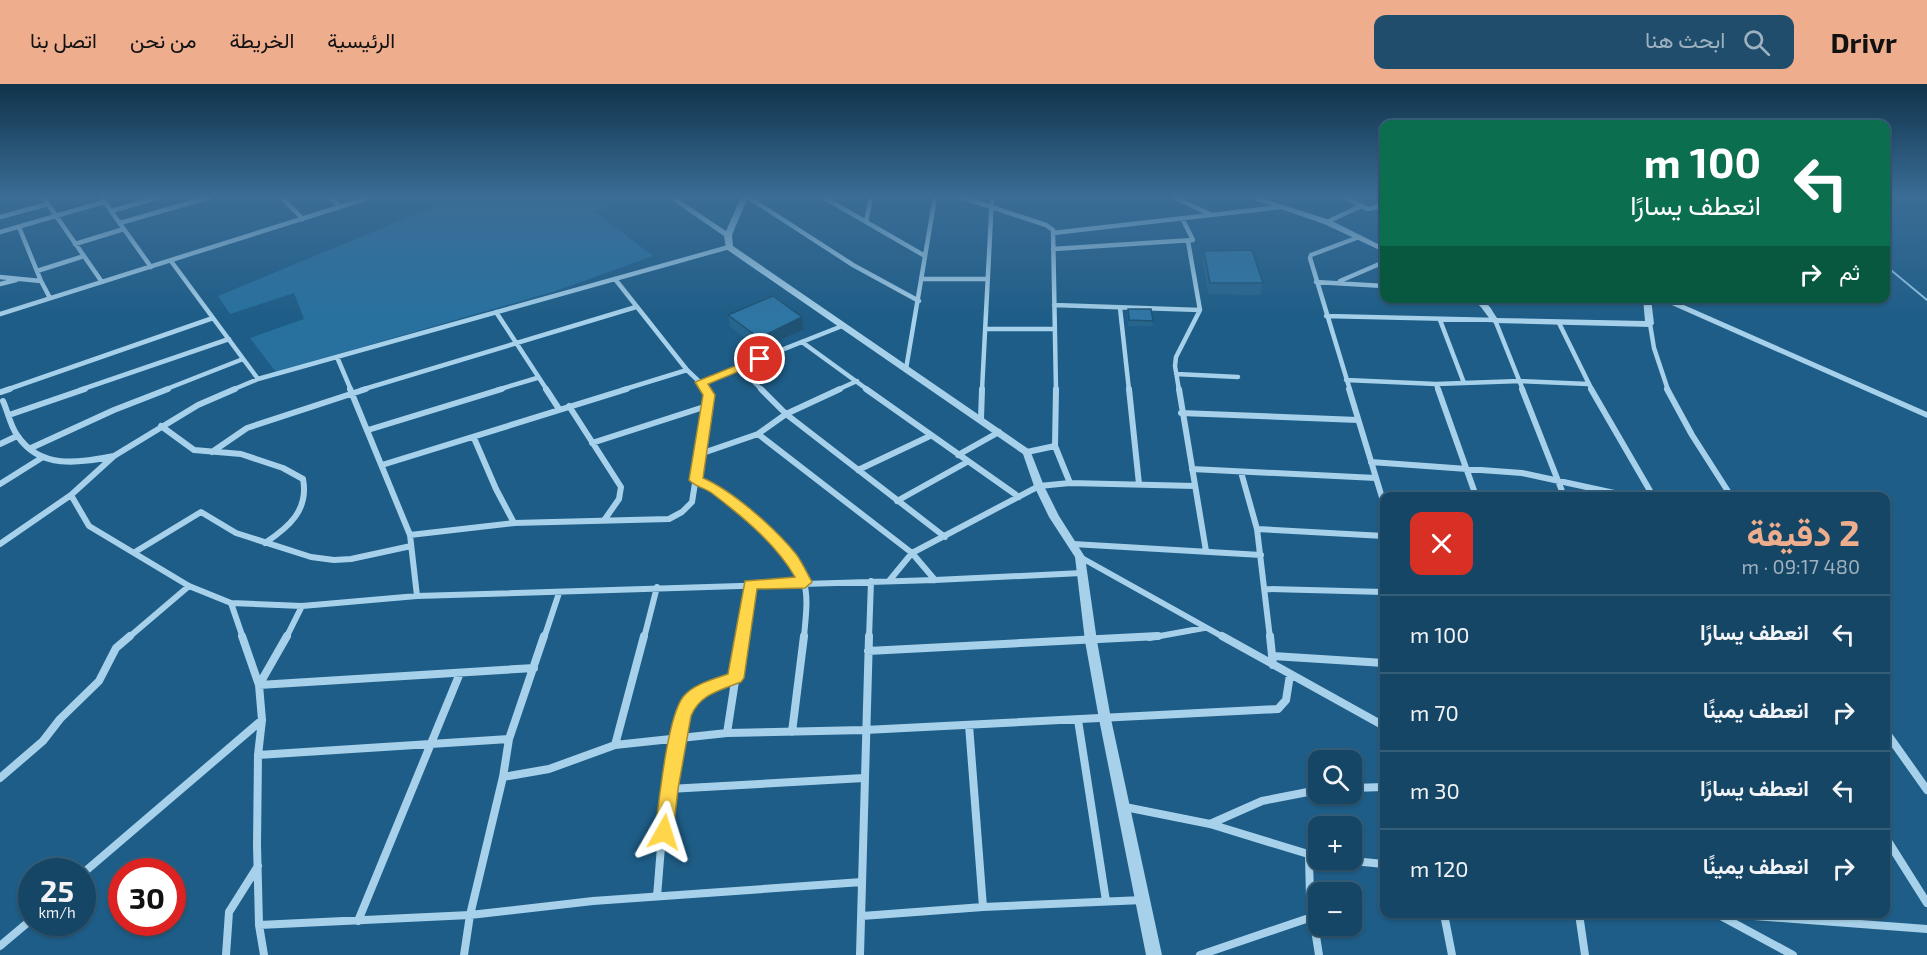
<!DOCTYPE html>
<html lang="ar">
<head>
<meta charset="utf-8">
<style>
	:root { --surface:#164665; --page:#1f4d6b; --text:#f1f3f6; --muted:#9eb1bf; --line:#355e79; --accent:#eead8d }
	body { margin:0; font-family:"Exo 2",Vazirmatn,sans-serif; background:var(--page); color:var(--text); direction:rtl; height:100vh; display:flex; flex-direction:column; font-size:22px; white-space:nowrap }
	* { box-sizing:border-box; margin:0 }
	p { font-size:20px; color:var(--muted) }
	.icon { flex:none; width:33px; height:33px; fill:none; stroke:currentColor; stroke-width:2; stroke-linecap:round; stroke-linejoin:round }
	.map { position:relative; flex:1; overflow:hidden; direction:ltr }
	.drawer { position:absolute; left:1380px; top:408px; width:510px; height:426px; display:flex; flex-direction:column; background:var(--surface); border-radius:12px; box-shadow:0 2px 4px #0004,0 0 0 2px var(--line); direction:rtl }
	.drawer>* { flex:none }
	.hud { position:absolute; left:1380px; top:36px; width:510px; height:183px; border-radius:12px; box-shadow:0 2px 4px #0004,0 0 0 2px var(--line); direction:rtl; background:#0b6e4f; color:#fff; overflow:hidden }
	.buttons { position:absolute; left:1308px; top:666px; display:grid; gap:12px }
	.buttons a { display:grid; place-items:center; width:54px; height:54px; border-radius:12px; background:var(--surface); box-shadow:0 2px 4px #0004,0 0 0 2px var(--line); font-size:30px }
	.speed { position:absolute; left:18px; top:774px; display:flex; gap:12px; font-size:30px; font-weight:700; text-align:center }
	.speed>* { display:grid; place-content:center; width:78px; height:78px; border-radius:50%; background:var(--surface); box-shadow:0 2px 4px #0004,0 0 0 2px var(--line); line-height:1 }
	.speed small { font-size:15px; font-weight:400 }
	.speed .limit { border:9px solid #d22; background:#fff; color:#111 }
	.pin { position:absolute; display:grid; place-items:center; width:51px; height:51px; color:#fff; margin:-26px; border:3px solid #fff; border-radius:50%; box-shadow:0 2px 6px #0007 }
	.me { position:absolute; width:66px; margin:-33px; rotate:6deg; stroke-linejoin:round; filter:drop-shadow(0 0 4px #0008) }
	.turn { display:flex; align-items:center; gap:21px; height:126px; padding:0 30px; font-size:27px }
	.turn .icon { width:78px; height:78px; stroke-width:2.5 }
	.turn b { display:block; font-size:42px; line-height:51px }
	.then { display:flex; align-items:center; height:57px; padding:0 30px; background:#0003; gap:12px; font-size:22px }
	.round { display:grid; place-items:center; flex:none; width:63px; height:63px; border-radius:12px; background:var(--page) }
	.head { display:flex; align-items:center; justify-content:space-between; height:102px; padding:0 30px }
	h1 { font-size:36px; font-weight:700; line-height:45px; color:var(--accent) }
	ul { padding:0; list-style:none }
	li { display:flex; align-items:center; gap:18px; height:78px; padding:0 30px; border-top:2px solid var(--line) }
	li div { flex:1 }
	li b { display:block; font-size:22px }
	li em { font-style:normal }
	header { display:flex; align-items:center; gap:36px; box-sizing:border-box; height:84px; padding:0 30px; background:var(--accent); color:#111 }
	header strong { font-size:28px }
	nav { display:flex; gap:33px; margin-inline-start:auto; font-size:21px }
	.search { width:420px; height:54px; background:var(--page); display:flex; align-items:center; gap:15px; box-sizing:border-box; padding:0 21px; border-radius:12px; color:var(--muted); font-size:22px }
	.map>svg:first-child { display:block }
	.green { fill:#28719f }
	.lines { fill:none; stroke-linecap:round; stroke-linejoin:round }
	.stream { stroke:#9bceec; stroke-width:2 }
	.minor-far2 { stroke:#a7d1ea; stroke-width:4.5 }
	.minor-far1 { stroke:#a7d1ea; stroke-width:6 }
	.minor { stroke:#a7d1ea; stroke-width:8 }
	.tertiary { fill:#a7d1ea; fill-rule:evenodd }
	.wall { fill:#28658d }
	.shaded-wall { fill:#205373 }
	.building { fill:#2e76a4; stroke:#205373; stroke-width:1.5 }
	.route { fill:#ffd54a; stroke:#a68a30; stroke-width:1.5 }
</style>
</head>
<body>
<header>
<strong>Drivr</strong>
<div class="search"><svg class="icon" aria-label="search" viewBox="0 0 24 24"><circle cx="10" cy="10" r="6"/><path d="M15 15l6 6"/></svg>ابحث هنا</div>
<nav><a>الرئيسية</a><a>الخريطة</a><a>من نحن</a><a>اتصل بنا</a></nav>
</header>
<div class="map">
<svg width="1927" height="871" viewBox="0 0 1927 871">
	<rect width="100%" height="100%" fill="#1e5d87"/>
	<path class="green" d="M457,113H595L608,122L595,128L653,172L556,207L276,288L250,254L304,235L294,209L230,230L218,212Z"/>
	<g class="lines">
		<path class="stream" d="M1886,182L1927,216"/>
		<path class="minor-far2" d="M43,113L102,198
			M101,113L151,183
			M281,113L303,135
			M330,113L340,123
			M748,113L853,181L919,217
			M823,113L925,172
			M961,113L1046,141L1053,146L1056,306
			M1173,113L1210,130
			M1344,113L1368,125L1384,121
			M111,127L160,113
			M0,133L48,120
			M866,138L871,113
			M1327,138L1361,122
			M120,139L210,113
			M19,143L41,197
			M0,148L104,118
			M1053,149L1281,123
			M75,160L124,145
			M1053,165L1193,156L1182,134
			M171,177L258,295L729,163
			M37,187L84,172
			M0,193L41,197L50,214
			M615,195L687,286L708,306
			M923,195H987
			M1340,197L1384,178
			M1316,198L1384,202
			M0,200L16,196
			M1054,221L1200,226
			M1120,224L1129,306
			M496,228L547,306
			M0,230L371,113
			M1326,232L1495,236L1523,306
			M1440,236L1464,299
			M1559,239L1592,306
			M1650,240L1654,264L1668,306
			M986,245H1054
			M802,258L868,306
			M337,273L351,306
			M739,283L762,306
			M906,285L935,113
			M1176,290L1238,293
			M1346,296L1436,300L1520,297L1588,300
			M701,298L842,242
			M1436,300L1438,306
			M6,306L213,234
			M80,306L229,255
			M164,306L243,275
			M232,306L258,295
			M361,306L636,223
			M497,306L537,294
			M622,306L687,286
			M837,306L857,297
			M982,306L992,113
			M1179,306L1175,282L1176,273L1200,226L1188,157
			M1350,306L1310,174L1311,171L1359,153"/>
		<path class="minor-far1" d="M350,305L410,451L417,512L935,496L1082,489
			M546,305L559,325
			M761,305L786,330L945,453
			M866,305L1019,413
			M1056,305L1055,362L1070,399
			M1129,305L1139,400
			M1179,305L1206,467
			M1349,305L1384,420
			M1438,305L1476,412
			M1522,305L1564,412
			M1591,305L1653,412
			M1667,305L1692,351L1731,412
			M1,308L10,305
			M3,317C8,328 10,341 17,351C40,386 79,379 114,372
			M569,322L621,403L619,415L605,435
			M1181,329L1358,336
			M9,331L85,305
			M981,335L982,305
			M161,342L194,366L241,370L283,384L303,395C309,426 289,443 265,459
			M368,346L502,305
			M758,350L912,469L935,496
			M474,354L496,405L514,439
			M592,359L707,322
			M0,360L17,352
			M31,364L114,326L168,305
			M212,368L247,344L366,305
			M1027,368L1055,362
			M700,370L758,350L786,330L840,305
			M958,371L999,348
			M1371,378L1522,389L1628,412
			M382,381L627,305
			M1192,385L1376,394
			M858,386L930,352
			M1241,388L1257,445L1270,554
			M696,396C732,415 792,458 804,499C809,515 805,537 804,554
			M0,400L43,373
			M71,411L89,442L189,502L231,519L302,522L417,512
			M897,417L967,378
			M1257,445L1384,452
			M410,451L514,439L669,435L682,428L692,418L709,311L707,305
			M0,460L71,411L114,372L198,321L235,305
			M1073,460L1261,471
			M135,468L201,428L236,449L311,473L334,476L351,475L411,462
			M1080,473L1225,554
			M889,497L912,469L1039,402L1070,399L1195,402
			M1266,505L1384,508
			M231,519L243,554
			M128,554L189,502
			M286,554L302,522
			M544,554L559,509
			M644,554L657,503
			M742,554L750,500
			M869,554L871,497
			M1149,554L1204,544"/>
		<path class="minor" d="M242,552L259,601L534,584
			M1222,552L1384,642
			M1270,552L1273,581
			M868,567L1158,552
			M1273,572L1384,579
			M1078,636L1106,817
			M969,641L983,823
			M792,648L804,552
			M1886,648L1927,706
			M727,649L742,552
			M615,661L644,552
			M258,671L509,655
			M503,693L549,685L615,661L727,649L865,646L1278,625L1286,616L1290,591
			M0,694L43,657L60,635L99,597L116,564L130,552
			M1352,704L1384,703
			M669,705L864,694
			M1125,723L1210,740L1318,773
			M1210,740L1262,717L1318,706
			M1886,754L1927,819
			M1309,772L1310,814L1319,871
			M1342,776L1384,780
			M82,790L262,636
			M657,812C661,769 667,647 690,616C700,602 721,597 736,594
			M1444,830L1452,871
			M1579,830L1585,871
			M1717,830L1793,871
			M1727,830L1927,845
			M862,832L983,823L1143,816
			M358,837L460,589
			M259,841L470,831L593,817L862,798
			M0,862L32,835
			M226,871L229,828L258,782
			M264,871L259,841L257,761L258,671L262,636L259,601L287,552
			M464,871L470,831L503,693L509,655L544,552
			M860,871L869,552
			M1200,871L1312,833"/>
		<path class="tertiary" d="M667,113H675L726,147L741,113H748L732,151L733,162L1030,366L1044,402L1059,432L1085,473L1097,557L1111,635L1162,871H1146L1099,635L1085,557L1075,473L1049,433L1034,402L1023,370L726,165L724,152Z
			M1246,113H1257L1330,136L1384,163V168L1324,140Z
			M1471,214C1487,214 1489,222 1497,234L1645,237L1643,214H1651L1654,240L1650,243L1495,239L1492,238L1481,223Z
			M1656,214H1668L1927,328V334Z"/>
	</g>
	<path class="wall" d="M1204,167L1263,199L1260,211L1208,210L1203,178Z
		M1128,225L1153,237L1152,242H1128L1127,230Z
		M728,231L802,233L804,245L761,265L730,243Z"/>
	<path class="shaded-wall" d="M802,233L804,245L761,265L759,254Z"/>
	<path class="building" d="M1252,166L1263,199H1210L1204,167Z
		M773,212L802,233L759,254L728,231Z
		M1128,225H1151L1153,237L1129,236Z"/>
	<linearGradient id="sky" x2="0" y2="1"><stop stop-color="#10334a"/><stop offset="0.48" stop-color="#3b6d96"/><stop offset="1" stop-color="#3b6d96" stop-opacity="0"/></linearGradient>
	<rect width="1927" height="235" fill="url(#sky)"/>
	<path class="route" d="M760,272L764,273V277L708,300L715,311L703,394C733,407 775,444 796,470C802,478 807,489 812,498L805,504L757,505L744,594L741,598C721,606 700,610 691,632L678,705L673,748L670,754L664,756L658,754L655,748C659,719 667,634 683,613C693,600 714,595 728,590L745,497L795,493C776,460 743,433 713,410C706,404 695,403 689,396L703,311L695,298Z"/>
</svg>
<div class="buttons">
<a><svg class="icon" aria-label="search" viewBox="0 0 24 24"><circle cx="10" cy="10" r="6"/><path d="M15 15l6 6"/></svg></a>
<a>+</a>
<a>−</a>
</div>
<div class="speed"><div>25<small>km/h</small></div><div class="limit">30</div></div>
<div class="pin" style="left:760px;top:275px;background:#d93025"><svg class="icon" aria-label="arrive" viewBox="0 0 24 24"><path d="M6 21V4h12l-3 4 3 4H6"/></svg></div>
<svg class="me" style="left:664px;top:748px" viewBox="-20 -20 40 40"><path d="M0-17L14 15 0 8-14 15z" fill="#ffd54a" stroke="#fff" stroke-width="4"/></svg>
<div class="hud">
<div class="turn"><svg class="icon" aria-label="left" viewBox="0 0 24 24"><path d="M17 20v-9H6M10 6l-5 5 5 5"/></svg><div><b>100 m</b>انعطف يسارًا</div></div>
<div class="then">ثم<svg class="icon" aria-label="right" viewBox="0 0 24 24"><path d="M7 20v-9h11M14 6l5 5-5 5"/></svg></div>
</div>
<section class="drawer">
<div class="head"><div><h1>2 دقيقة</h1><p>480 m · 09:17</p></div><a class="round" style="background:#d93025;color:#fff"><svg class="icon" aria-label="close" viewBox="0 0 24 24"><path d="M6 6l12 12M18 6L6 18"/></svg></a></div>
<ul>
<li><svg class="icon" aria-label="left" viewBox="0 0 24 24"><path d="M17 20v-9H6M10 6l-5 5 5 5"/></svg><div><b>انعطف يسارًا</b></div><em>100 m</em></li>
<li><svg class="icon" aria-label="right" viewBox="0 0 24 24"><path d="M7 20v-9h11M14 6l5 5-5 5"/></svg><div><b>انعطف يمينًا</b></div><em>70 m</em></li>
<li><svg class="icon" aria-label="left" viewBox="0 0 24 24"><path d="M17 20v-9H6M10 6l-5 5 5 5"/></svg><div><b>انعطف يسارًا</b></div><em>30 m</em></li>
<li><svg class="icon" aria-label="right" viewBox="0 0 24 24"><path d="M7 20v-9h11M14 6l5 5-5 5"/></svg><div><b>انعطف يمينًا</b></div><em>120 m</em></li>
</ul>
</section>
</div>
</body>
</html>
